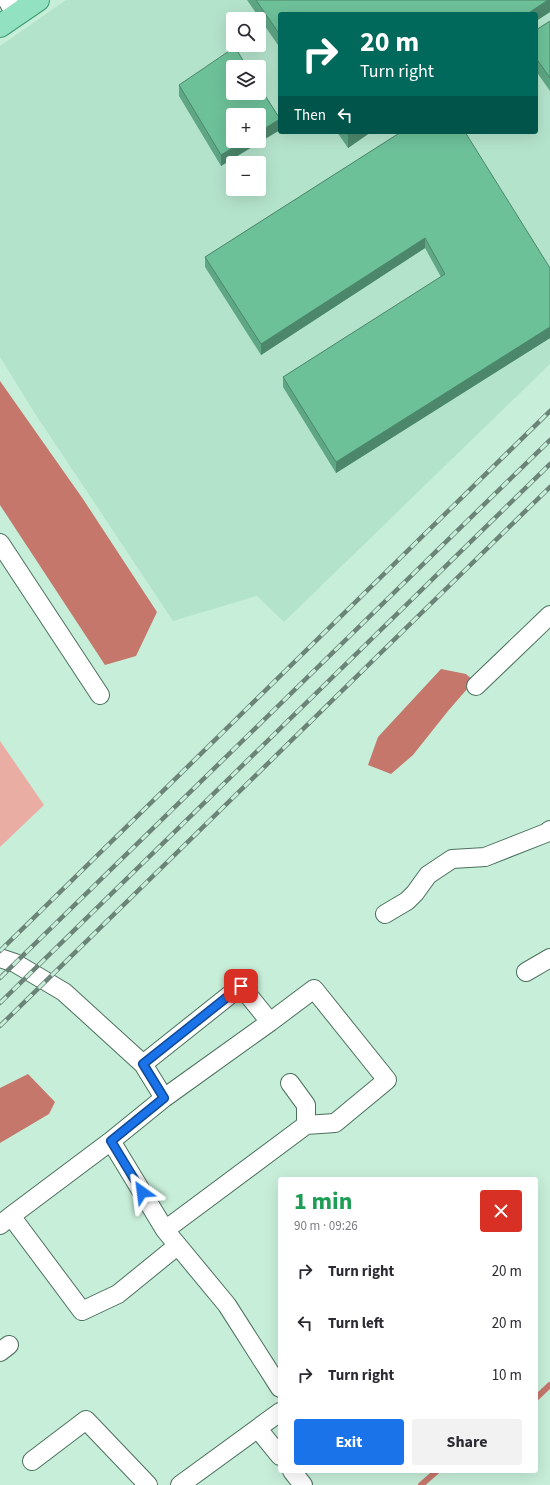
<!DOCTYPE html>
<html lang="en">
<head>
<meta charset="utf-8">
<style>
	:root { --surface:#fff; --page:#f2f2f3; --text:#2b2b33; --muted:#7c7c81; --accent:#1a73e8 }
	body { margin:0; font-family:"Source Sans 3",sans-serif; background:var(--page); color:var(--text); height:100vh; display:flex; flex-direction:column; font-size:15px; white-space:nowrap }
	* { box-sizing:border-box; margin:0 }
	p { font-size:13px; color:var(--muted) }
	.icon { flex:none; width:22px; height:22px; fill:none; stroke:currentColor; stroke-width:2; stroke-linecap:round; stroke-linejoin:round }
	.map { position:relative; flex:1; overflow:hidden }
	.side { position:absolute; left:278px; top:1177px; width:260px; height:296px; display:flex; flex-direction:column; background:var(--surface); border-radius:4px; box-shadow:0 4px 16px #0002 }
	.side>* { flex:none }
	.guide { position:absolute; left:278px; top:12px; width:260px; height:122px; border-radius:4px; box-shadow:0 4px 16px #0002; background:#00695c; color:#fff; overflow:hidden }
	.tools { position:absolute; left:226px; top:12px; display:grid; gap:8px }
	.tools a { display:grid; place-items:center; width:40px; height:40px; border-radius:4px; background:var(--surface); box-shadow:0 4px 16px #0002; font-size:20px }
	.pin { position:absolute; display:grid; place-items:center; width:34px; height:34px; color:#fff; margin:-17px; border-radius:8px; box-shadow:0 2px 6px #0006 }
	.me { position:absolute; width:44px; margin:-22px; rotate:329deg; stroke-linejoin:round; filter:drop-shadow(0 0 3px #0008) }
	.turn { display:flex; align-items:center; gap:14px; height:84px; padding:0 16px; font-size:18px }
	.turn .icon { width:52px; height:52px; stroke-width:2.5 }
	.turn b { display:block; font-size:28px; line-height:34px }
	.then { display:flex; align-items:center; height:38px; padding:0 16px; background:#0003; gap:8px; font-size:15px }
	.round { display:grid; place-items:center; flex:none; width:42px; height:42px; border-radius:4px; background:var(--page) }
	.overview { display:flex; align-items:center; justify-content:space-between; height:68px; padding:0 16px }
	h1 { font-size:24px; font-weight:700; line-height:30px; color:#1e9e55 }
	.primary-button { display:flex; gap:8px; margin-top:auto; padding:8px 16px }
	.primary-button a { flex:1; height:46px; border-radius:4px; background:var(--accent); color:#fff; font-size:16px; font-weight:700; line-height:46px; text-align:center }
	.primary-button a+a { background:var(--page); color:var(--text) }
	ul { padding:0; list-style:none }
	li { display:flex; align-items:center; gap:12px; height:52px; padding:0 16px }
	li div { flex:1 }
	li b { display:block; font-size:15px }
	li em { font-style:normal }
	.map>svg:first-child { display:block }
	.built { fill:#b4e3cb; fill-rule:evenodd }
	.green { fill:#e9ada4 }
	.water { fill:#c5776c }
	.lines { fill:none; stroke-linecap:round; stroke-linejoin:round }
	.stream { stroke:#c5776c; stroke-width:6 }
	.minor-casing { stroke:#4c705e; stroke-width:20 }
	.primary-casing { stroke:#3e9973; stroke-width:24 }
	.minor { stroke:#fff; stroke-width:18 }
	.primary { stroke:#92e2c1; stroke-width:22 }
	.rail-casing { stroke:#6b8477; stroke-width:4.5 }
	.rail { stroke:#c7eed9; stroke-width:3; stroke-dasharray:9; stroke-linecap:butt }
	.wall { fill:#5ea684 }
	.shaded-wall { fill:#4c876b }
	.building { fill:#6dc199; stroke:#4c876b }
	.route-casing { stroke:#114b97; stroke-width:10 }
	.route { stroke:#1a73e8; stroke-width:7 }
</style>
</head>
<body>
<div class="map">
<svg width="550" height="1485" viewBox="0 0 550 1485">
	<rect width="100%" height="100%" fill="#c7eed9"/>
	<path class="built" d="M66,0H550V364L284,622L257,596L173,621L34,412L0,357V46ZM280,14H536V132H280ZM233,19H259V45H233ZM233,67H259V93H233ZM233,115H259V141H233ZM233,163H259V189H233Z"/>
	<path class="green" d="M0,741L44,805L0,847Z"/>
	<path class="water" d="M0,381L83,499L157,612L136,656L105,665L0,505Z
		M441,669L466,674L474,681L448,711L413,755L391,774L368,765L378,737Z
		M28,1074L55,1102L49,1114L0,1143V1088Z"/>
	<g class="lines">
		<path class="stream" d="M536,1398L550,1385
			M421,1485L437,1471"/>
		<g class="minor-casing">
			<path id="minor" d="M7,0L16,15
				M0,543L100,695
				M476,686L550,615
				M385,914L407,901L415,893L428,875L452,859L485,857L546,833L550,830
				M0,958L15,963L64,992L143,1064L164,1098
				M526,972L550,958
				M270,1022L164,1098L111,1141L165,1230L227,1305L280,1388
				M143,1064L241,986L270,1022L314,989L387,1080L335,1123L306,1125L165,1230
				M290,1083L306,1105V1125
				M11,1216L111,1141
				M0,1225L11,1216L82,1311L118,1294L177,1246
				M0,1352L9,1345
				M258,1429L280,1456
				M32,1461L86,1420L148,1485
				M292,1471L303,1485
				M180,1485L280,1412"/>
		</g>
		<g class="primary-casing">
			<path id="primary" d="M0,26L38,0"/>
		</g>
		<use href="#minor" class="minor"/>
		<use href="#primary" class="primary"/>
		<g class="rail-casing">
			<path id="rail" d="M0,951L550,411
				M0,978L550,440
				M0,1003L550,464
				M0,1026L550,487"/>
		</g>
		<use href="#rail" class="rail"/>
	</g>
	<path class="wall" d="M247,0H550V12L536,21V14H280V48Z
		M550,21V91L536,71V30Z
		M179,85L280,119L221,166L179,96Z
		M337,132H371L348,148Z
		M401,132L550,268V338L336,473L283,387V377L441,277L425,248L261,355L205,267V257Z"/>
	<path class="shaded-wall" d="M548,0H550V12L536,21V14H527Z
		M280,119V130L221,166V155L244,141H259V132Z
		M352,132H371L348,148V135Z
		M425,238V248L261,355V344Z
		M550,327V338L336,473V462Z"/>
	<path class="building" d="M256,0H548L527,14H280V35Z
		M550,21V78L536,58V30Z
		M235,47L247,67H233V93H259V86L280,119L259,132V115H233V141H244L221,155L179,85Z
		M346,132H352L348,135Z
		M401,132H465L550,268V327L336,462L283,377L445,274L425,238L261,344L205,257Z"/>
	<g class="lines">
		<g class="route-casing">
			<path id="route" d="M142,1192L111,1141L164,1098L143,1064L241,986"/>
		</g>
		<use href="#route" class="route"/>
	</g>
</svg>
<div class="tools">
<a><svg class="icon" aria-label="search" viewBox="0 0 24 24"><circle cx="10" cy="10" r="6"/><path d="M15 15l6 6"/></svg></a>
<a><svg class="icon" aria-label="layers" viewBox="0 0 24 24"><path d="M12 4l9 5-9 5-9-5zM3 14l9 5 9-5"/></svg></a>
<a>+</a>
<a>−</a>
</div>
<div class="pin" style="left:241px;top:986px;background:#d93025"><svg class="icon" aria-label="arrive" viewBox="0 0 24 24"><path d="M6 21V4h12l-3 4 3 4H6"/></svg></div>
<svg class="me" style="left:142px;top:1192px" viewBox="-20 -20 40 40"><path d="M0-17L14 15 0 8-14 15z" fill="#1a73e8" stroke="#fff" stroke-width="4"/></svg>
<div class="guide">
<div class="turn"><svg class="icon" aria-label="right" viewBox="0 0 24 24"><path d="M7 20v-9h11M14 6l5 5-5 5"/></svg><div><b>20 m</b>Turn right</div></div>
<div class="then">Then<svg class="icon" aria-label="left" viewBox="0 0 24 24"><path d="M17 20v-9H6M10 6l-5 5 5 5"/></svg></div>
</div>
<section class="side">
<div class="overview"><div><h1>1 min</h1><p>90 m · 09:26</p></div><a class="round" style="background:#d93025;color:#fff"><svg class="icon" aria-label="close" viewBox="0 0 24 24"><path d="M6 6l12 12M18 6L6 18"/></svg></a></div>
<ul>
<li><svg class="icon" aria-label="right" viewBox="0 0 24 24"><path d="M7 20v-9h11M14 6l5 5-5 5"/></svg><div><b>Turn right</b></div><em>20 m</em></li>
<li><svg class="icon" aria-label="left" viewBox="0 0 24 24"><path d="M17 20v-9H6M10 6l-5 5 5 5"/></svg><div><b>Turn left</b></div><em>20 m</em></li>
<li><svg class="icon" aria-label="right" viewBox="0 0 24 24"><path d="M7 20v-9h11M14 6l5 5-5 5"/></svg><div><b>Turn right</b></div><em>10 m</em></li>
</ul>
<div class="primary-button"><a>Exit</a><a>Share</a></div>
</section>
</div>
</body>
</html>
